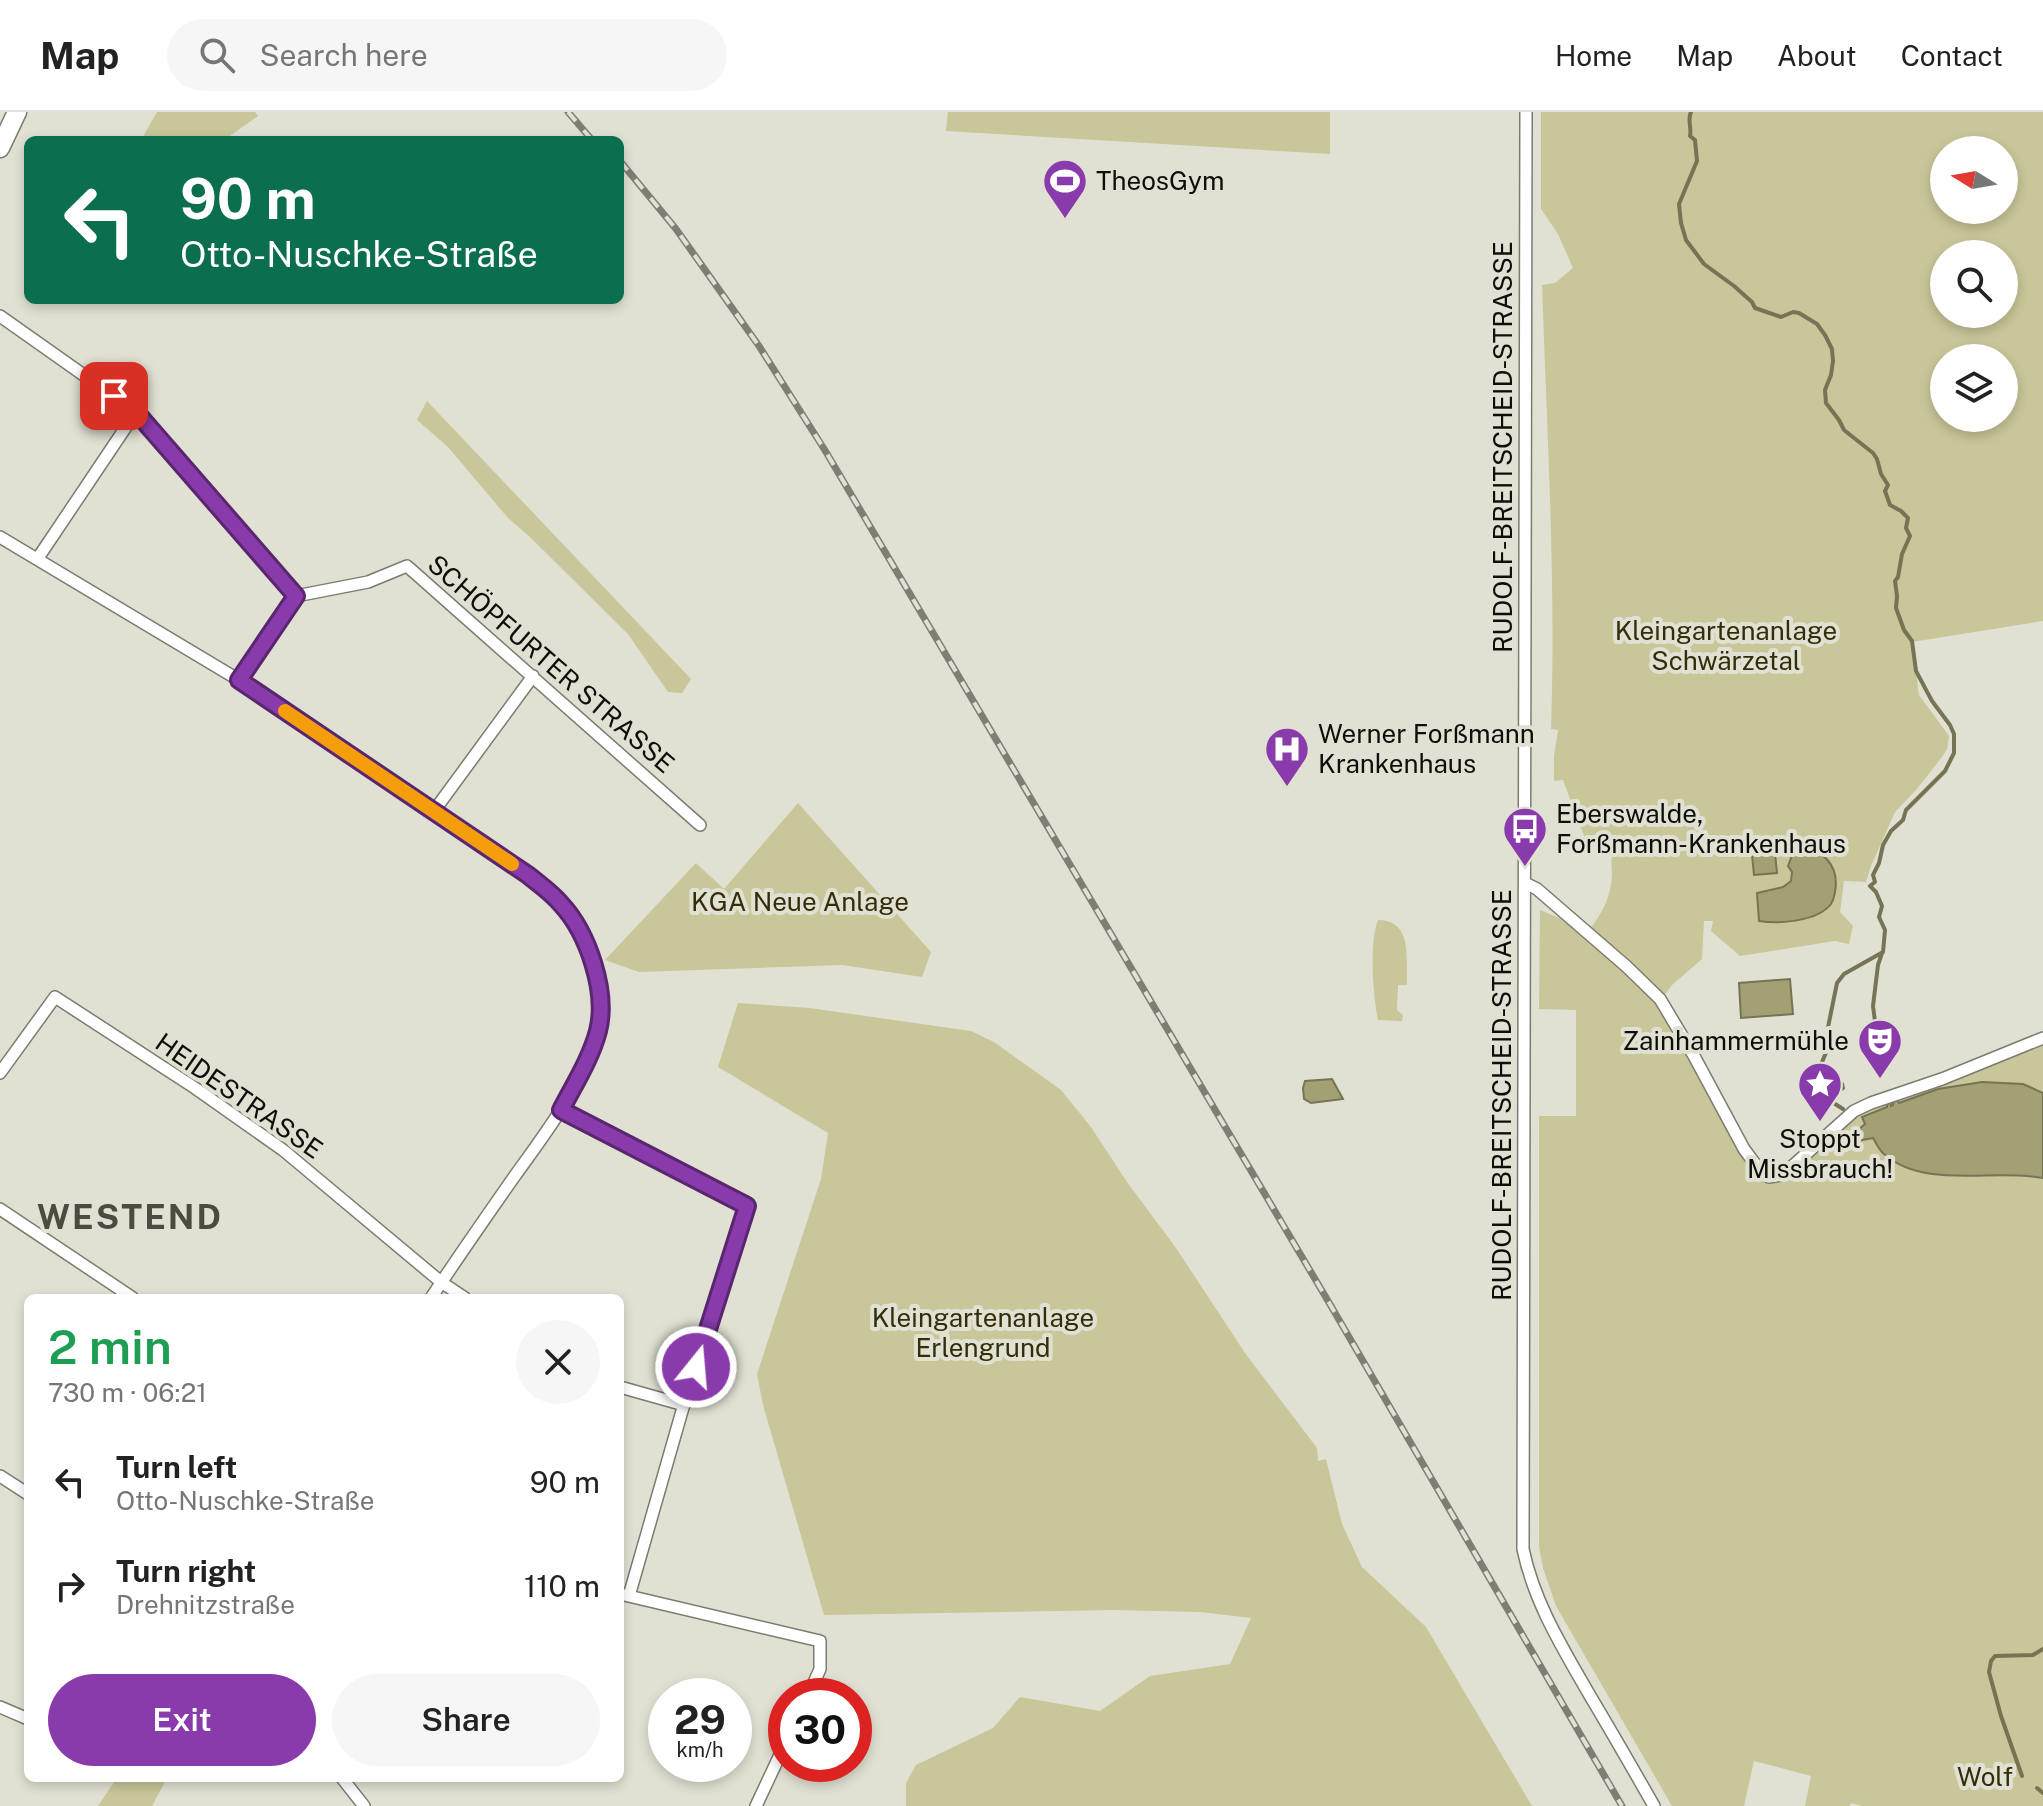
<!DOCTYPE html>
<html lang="en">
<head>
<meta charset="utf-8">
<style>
	:root { --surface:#fff; --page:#f6f6f6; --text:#222; --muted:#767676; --line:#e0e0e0; --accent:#893bab }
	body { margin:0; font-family:"Public Sans",sans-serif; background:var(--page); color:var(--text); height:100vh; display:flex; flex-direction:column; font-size:30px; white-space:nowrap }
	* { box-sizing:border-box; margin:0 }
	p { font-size:26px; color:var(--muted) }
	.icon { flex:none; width:44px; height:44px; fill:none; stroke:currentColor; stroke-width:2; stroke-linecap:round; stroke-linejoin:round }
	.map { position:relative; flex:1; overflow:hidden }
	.sheet { position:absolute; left:24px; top:1182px; width:600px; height:488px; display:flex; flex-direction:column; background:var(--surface); border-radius:12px; box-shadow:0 4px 12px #0003 }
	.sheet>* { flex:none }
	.hud { position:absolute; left:24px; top:24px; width:600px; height:168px; border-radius:12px; box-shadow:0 4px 12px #0003; background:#0b6e4f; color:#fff; overflow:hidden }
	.needle { width:52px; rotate:281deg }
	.controls { position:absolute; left:1930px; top:24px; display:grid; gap:16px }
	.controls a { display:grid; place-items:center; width:88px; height:88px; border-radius:50%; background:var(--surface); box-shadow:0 4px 12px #0003; font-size:40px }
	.speed { position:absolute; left:648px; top:1566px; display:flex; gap:16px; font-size:40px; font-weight:700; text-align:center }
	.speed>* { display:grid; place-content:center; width:104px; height:104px; border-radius:50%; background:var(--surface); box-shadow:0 4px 12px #0003; line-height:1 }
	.speed small { font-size:20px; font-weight:400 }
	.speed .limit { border:12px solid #d22; background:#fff; color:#111 }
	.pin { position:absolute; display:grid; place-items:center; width:68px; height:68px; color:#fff; margin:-34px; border-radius:16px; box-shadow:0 4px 12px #0006 }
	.me { position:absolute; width:88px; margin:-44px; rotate:17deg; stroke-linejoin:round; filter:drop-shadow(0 0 6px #0008) }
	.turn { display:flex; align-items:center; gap:28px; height:168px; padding:0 24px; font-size:36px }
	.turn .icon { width:104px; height:104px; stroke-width:2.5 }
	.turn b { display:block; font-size:56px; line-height:68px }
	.round { display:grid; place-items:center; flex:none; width:84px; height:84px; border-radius:42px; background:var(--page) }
	.headline { display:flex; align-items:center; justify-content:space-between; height:136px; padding:0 24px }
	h1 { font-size:48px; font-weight:600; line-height:60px; color:#1e9e55 }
	.cta { display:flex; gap:16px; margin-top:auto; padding:16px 24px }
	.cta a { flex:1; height:92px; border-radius:48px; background:var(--accent); color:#fff; font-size:32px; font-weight:600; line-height:92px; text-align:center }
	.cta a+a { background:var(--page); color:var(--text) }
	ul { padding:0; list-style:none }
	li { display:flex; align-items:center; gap:24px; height:104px; padding:0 24px }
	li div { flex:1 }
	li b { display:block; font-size:30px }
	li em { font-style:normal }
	header { display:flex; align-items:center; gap:48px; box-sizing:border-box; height:112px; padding:0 40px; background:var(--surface); border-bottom:2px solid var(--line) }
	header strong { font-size:38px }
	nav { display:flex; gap:44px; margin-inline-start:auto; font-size:28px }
	.search { width:560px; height:72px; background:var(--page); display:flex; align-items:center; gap:20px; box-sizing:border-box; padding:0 28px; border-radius:44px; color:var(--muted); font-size:30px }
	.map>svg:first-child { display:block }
	.green { fill:#c9c699; fill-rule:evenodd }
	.water { fill:#a3a074; stroke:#767454; stroke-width:2 }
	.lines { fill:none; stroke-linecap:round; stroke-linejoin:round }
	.stream { stroke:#767454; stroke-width:4 }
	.street-casing { stroke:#7c7b6f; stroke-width:14 }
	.primary-casing { stroke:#7c7b6f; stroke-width:21 }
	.street { stroke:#fff; stroke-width:11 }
	.primary { stroke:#fff; stroke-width:18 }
	.rail-casing { stroke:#7e7e74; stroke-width:7 }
	.rail { stroke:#e1e1d3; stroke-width:4; stroke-dasharray:12; stroke-linecap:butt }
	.route-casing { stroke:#59266f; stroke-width:20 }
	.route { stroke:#893bab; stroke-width:14 }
	.slow { stroke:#f59e0b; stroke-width:14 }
	.labels { text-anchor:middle; stroke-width:8; stroke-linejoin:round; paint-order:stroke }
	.poi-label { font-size:26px; fill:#0e0e0a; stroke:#e1e1d3; text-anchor:start }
	.street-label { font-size:26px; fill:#0e0e0a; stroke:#e1e1d3 }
	.park-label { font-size:26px; fill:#322e09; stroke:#e1e1d3 }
	.district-label { font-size:34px; font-weight:bold; letter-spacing:2px; fill:#4c4b40; stroke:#e1e1d3 }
</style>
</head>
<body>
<header>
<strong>Map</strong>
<div class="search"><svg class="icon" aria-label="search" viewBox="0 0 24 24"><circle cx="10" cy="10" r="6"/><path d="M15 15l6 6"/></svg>Search here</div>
<nav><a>Home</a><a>Map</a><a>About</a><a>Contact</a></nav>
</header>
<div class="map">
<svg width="2043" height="1694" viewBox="0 0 2043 1694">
	<rect width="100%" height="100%" fill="#e1e1d3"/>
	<path class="green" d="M157,0H255L258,4L224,28H141Z
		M948,0H1330V42L946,19Z
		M1541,0H2043V509L1912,530L1919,583L1949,624L1947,637L1942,645L1917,677L1895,700L1871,754L1866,770L1844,769L1840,800L1853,814L1849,832L1835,829L1740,844L1711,819L1713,809H1704L1702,847L1672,873L1663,885L1589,818C1603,800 1610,787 1612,764C1612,754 1610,747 1614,737L1610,741L1595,737L1587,732L1563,668L1554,669V644L1558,618L1551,617C1556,469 1547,320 1542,173L1555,171L1573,156L1558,122L1541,97ZM1944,38H2004V98H1944ZM1944,142H2004V202H1944ZM1944,246H2004V306H1944Z
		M427,289L691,567L682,581L668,580L628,522L530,425L508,406L448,335L417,308Z
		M798,691L931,840L922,865L842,853L639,860L605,848L696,751L724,777Z
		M1540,798L1564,808L1586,824L1659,889L1769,1068L1860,1000L2043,928V1694H1862L1851,1691L1850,1694H1805L1811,1664L1754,1649L1744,1694H1672L1556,1494L1543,1456L1539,1435V1004H1576V898L1539,897Z
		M1378,808C1413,808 1406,847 1407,873H1398L1397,898L1403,903L1402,909L1378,908C1373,883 1369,831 1378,808Z
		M738,891L810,896L971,919L994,930L1061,978L1091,1015L1127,1070L1176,1136L1245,1241L1317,1336L1318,1349L1326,1347L1342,1412L1362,1455L1426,1515L1532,1694H906V1671L916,1653L993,1616L1020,1585L1100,1599L1150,1564L1230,1552L1251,1506L1200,1500L1113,1498L824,1503L763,1293L757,1262L821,1067L828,1021L718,955Z
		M117,1666H167L152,1694H98Z"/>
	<path class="water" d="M1774,731L1777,761L1754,763L1751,733Z
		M1796,733C1822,736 1840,753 1835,780C1834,785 1834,787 1831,792C1817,810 1778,812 1759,809L1757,781L1783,775L1791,769L1792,760L1788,754Z
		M1790,867L1793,902L1741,906L1739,871Z
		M1332,967L1343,987L1311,991L1304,987L1303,976L1305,969Z
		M1982,970L2023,972L2043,981V1066C1993,1056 1925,1078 1884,1042C1879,1038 1876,1031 1873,1026L1862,1028L1858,1018L1865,1012L1862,1005L1887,995V991L1890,990L1891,994L1893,993V990L1897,988L1899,991L1938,977Z"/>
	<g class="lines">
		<path class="stream" d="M1691,0C1687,8 1692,16 1690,24L1695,28L1697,49L1679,92L1681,111L1686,128L1704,152L1734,174L1752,190L1755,196L1781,205L1793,200L1799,201L1817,212L1825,223L1832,237L1833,249L1831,263L1825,278L1826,291L1839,308L1844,318L1873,341L1877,347L1881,362L1888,373L1885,379L1890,393L1901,399L1908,406L1906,416L1910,424L1902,442L1898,465L1895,469L1897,484L1896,496L1904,518L1912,529L1916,559L1932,589L1950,613L1954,622V641L1945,659L1906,698L1903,708L1891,719L1883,733L1879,751L1873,763L1875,770L1870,774L1876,780L1882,794L1879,805L1885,818L1883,840L1844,862L1837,871L1826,925C1832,940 1819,947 1820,961C1827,966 1837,966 1842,972L1843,976L1832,982V990L1843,997
			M1879,949L1873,923L1876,917L1873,894L1878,853L1882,841
			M2022,1664L2001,1604L1989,1560L1991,1549L1995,1544L2033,1543L2043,1537
			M2037,1676L2043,1681"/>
		<g class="street-casing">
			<path id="street" d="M1526,0L1523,1437C1534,1490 1562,1535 1589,1582C1611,1619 1633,1657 1654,1694
				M0,204L136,300L296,484L368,470L407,454L700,713
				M0,425L239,568L528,763C539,772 551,781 561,791C582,813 602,862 601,892C599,954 549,1016 514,1065C486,1105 458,1145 431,1186
				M38,446L136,300
				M239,568L296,484
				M434,699L533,564
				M1525,771L1537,777L1626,854L1660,887L1694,944L1744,1037L1761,1060L1769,1065L1781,1063L1787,1059L1854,999L1871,991L1942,967L2043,926
				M0,961L55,885L195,976L283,1038L441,1170L465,1186
				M561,998L747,1094L682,1299L629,1484
				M0,1097L133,1186
				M620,1275L684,1293
				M0,1364L28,1382
				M620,1482L820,1529V1557L808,1584
				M0,1595L28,1607
				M342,1666L364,1694
				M756,1694L786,1630"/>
		</g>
		<g class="primary-casing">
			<path id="primary" d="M0,36L17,0"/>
		</g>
		<use href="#street" class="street"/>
		<use href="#primary" class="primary"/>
		<g class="rail-casing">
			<path id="rail" d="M568,0L592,28
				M620,49L676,117L759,234L826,340L1331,1194L1622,1694"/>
		</g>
		<use href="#rail" class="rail"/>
	</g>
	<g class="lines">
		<g class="route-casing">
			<path id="route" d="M114,284L136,300L296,484L239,568L528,763C539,772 552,781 561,792C588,821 608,880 598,919C591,946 574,973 561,998L747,1094L696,1255"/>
		</g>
		<use href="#route" class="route"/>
		<path class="slow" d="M285,599L512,752"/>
	</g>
	<defs>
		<g id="stadium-pin" transform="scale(2.3)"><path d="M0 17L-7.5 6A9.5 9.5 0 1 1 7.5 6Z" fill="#893bab" stroke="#e1e1d3"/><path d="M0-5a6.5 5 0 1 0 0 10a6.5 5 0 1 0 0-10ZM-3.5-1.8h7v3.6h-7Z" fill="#fff"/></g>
		<g id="hospital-pin" transform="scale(2.3)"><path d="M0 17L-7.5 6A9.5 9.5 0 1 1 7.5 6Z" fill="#893bab" stroke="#e1e1d3"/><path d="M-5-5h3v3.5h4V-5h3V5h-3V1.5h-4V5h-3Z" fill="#fff"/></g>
		<g id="bus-pin" transform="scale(2.3)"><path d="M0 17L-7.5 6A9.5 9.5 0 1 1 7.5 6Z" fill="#893bab" stroke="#e1e1d3"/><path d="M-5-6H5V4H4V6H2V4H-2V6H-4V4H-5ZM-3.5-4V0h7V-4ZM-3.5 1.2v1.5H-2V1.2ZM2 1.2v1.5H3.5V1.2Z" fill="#fff"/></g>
		<g id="theatre-pin" transform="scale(2.3)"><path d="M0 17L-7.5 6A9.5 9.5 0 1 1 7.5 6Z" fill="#893bab" stroke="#e1e1d3"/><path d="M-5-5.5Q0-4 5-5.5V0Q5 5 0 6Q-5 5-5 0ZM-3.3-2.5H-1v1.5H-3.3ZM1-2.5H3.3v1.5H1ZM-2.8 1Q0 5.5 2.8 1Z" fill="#fff"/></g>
		<g id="sight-pin" transform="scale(2.3)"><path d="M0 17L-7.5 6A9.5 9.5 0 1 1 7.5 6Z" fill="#893bab" stroke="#e1e1d3"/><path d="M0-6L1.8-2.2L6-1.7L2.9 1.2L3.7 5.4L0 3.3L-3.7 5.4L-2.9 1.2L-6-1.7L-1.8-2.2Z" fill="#fff"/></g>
	</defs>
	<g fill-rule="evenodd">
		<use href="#stadium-pin" x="1065" y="69"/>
		<use href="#hospital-pin" x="1287" y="637"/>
		<use href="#bus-pin" x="1525" y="717"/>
		<use href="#theatre-pin" x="1880" y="929"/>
		<use href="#sight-pin" x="1820" y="972"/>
	</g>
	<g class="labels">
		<g class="poi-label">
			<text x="1096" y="78">TheosGym</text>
			<text x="1318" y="631">Werner Forßmann<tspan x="1318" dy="30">Krankenhaus</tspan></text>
			<text x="1556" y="711">Eberswalde,<tspan x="1556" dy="30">Forßmann-Krankenhaus</tspan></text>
			<text x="1849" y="938" text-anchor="end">Zainhammermühle</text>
			<text x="1820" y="1036" text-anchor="middle">Stoppt<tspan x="1820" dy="30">Missbrauch!</tspan></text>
		</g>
		<g class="street-label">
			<text transform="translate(1503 335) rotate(-90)" y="9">RUDOLF-BREITSCHEID-STRASSE</text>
			<text transform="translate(551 552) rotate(41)" y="9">SCHÖPFURTER STRASSE</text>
			<text transform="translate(1502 983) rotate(-90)" y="9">RUDOLF-BREITSCHEID-STRASSE</text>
			<text transform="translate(239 984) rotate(35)" y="9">HEIDESTRASSE</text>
		</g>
		<g class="park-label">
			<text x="1726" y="528">Kleingartenanlage<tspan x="1726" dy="30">Schwärzetal</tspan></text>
			<text x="800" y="799">KGA Neue Anlage</text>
			<text x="983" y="1215">Kleingartenanlage<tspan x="983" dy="30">Erlengrund</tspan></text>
			<text x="1985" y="1674">Wolf</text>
		</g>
		<g class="district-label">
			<text x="130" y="1117">WESTEND</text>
		</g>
	</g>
</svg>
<div class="controls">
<a><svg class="needle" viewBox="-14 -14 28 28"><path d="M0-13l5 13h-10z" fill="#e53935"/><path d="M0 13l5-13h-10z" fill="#767676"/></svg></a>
<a><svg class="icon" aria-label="search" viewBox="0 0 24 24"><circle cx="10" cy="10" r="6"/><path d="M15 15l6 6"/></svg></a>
<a><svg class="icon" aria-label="layers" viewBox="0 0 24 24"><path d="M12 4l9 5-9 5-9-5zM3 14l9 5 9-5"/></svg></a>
</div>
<div class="speed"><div>29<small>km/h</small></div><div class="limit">30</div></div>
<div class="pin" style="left:114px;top:284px;background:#d93025"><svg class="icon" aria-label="arrive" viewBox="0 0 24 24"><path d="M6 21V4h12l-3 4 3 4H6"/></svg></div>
<svg class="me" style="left:696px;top:1255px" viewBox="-20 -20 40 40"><circle r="17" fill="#893bab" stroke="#fff" stroke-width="3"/><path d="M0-11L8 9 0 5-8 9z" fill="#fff"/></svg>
<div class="hud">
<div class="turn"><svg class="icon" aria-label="left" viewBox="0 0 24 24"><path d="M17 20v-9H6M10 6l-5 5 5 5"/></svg><div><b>90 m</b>Otto-Nuschke-Straße</div></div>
</div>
<section class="sheet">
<div class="headline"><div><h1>2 min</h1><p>730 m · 06:21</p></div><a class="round"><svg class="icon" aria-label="close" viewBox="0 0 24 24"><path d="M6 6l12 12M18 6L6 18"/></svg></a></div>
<ul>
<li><svg class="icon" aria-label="left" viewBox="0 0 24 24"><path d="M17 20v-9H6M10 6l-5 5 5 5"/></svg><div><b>Turn left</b><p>Otto-Nuschke-Straße</p></div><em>90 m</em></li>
<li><svg class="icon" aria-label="right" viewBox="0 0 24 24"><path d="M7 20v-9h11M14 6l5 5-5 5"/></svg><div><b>Turn right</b><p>Drehnitzstraße</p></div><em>110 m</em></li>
</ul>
<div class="cta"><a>Exit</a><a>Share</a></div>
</section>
</div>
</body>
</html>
